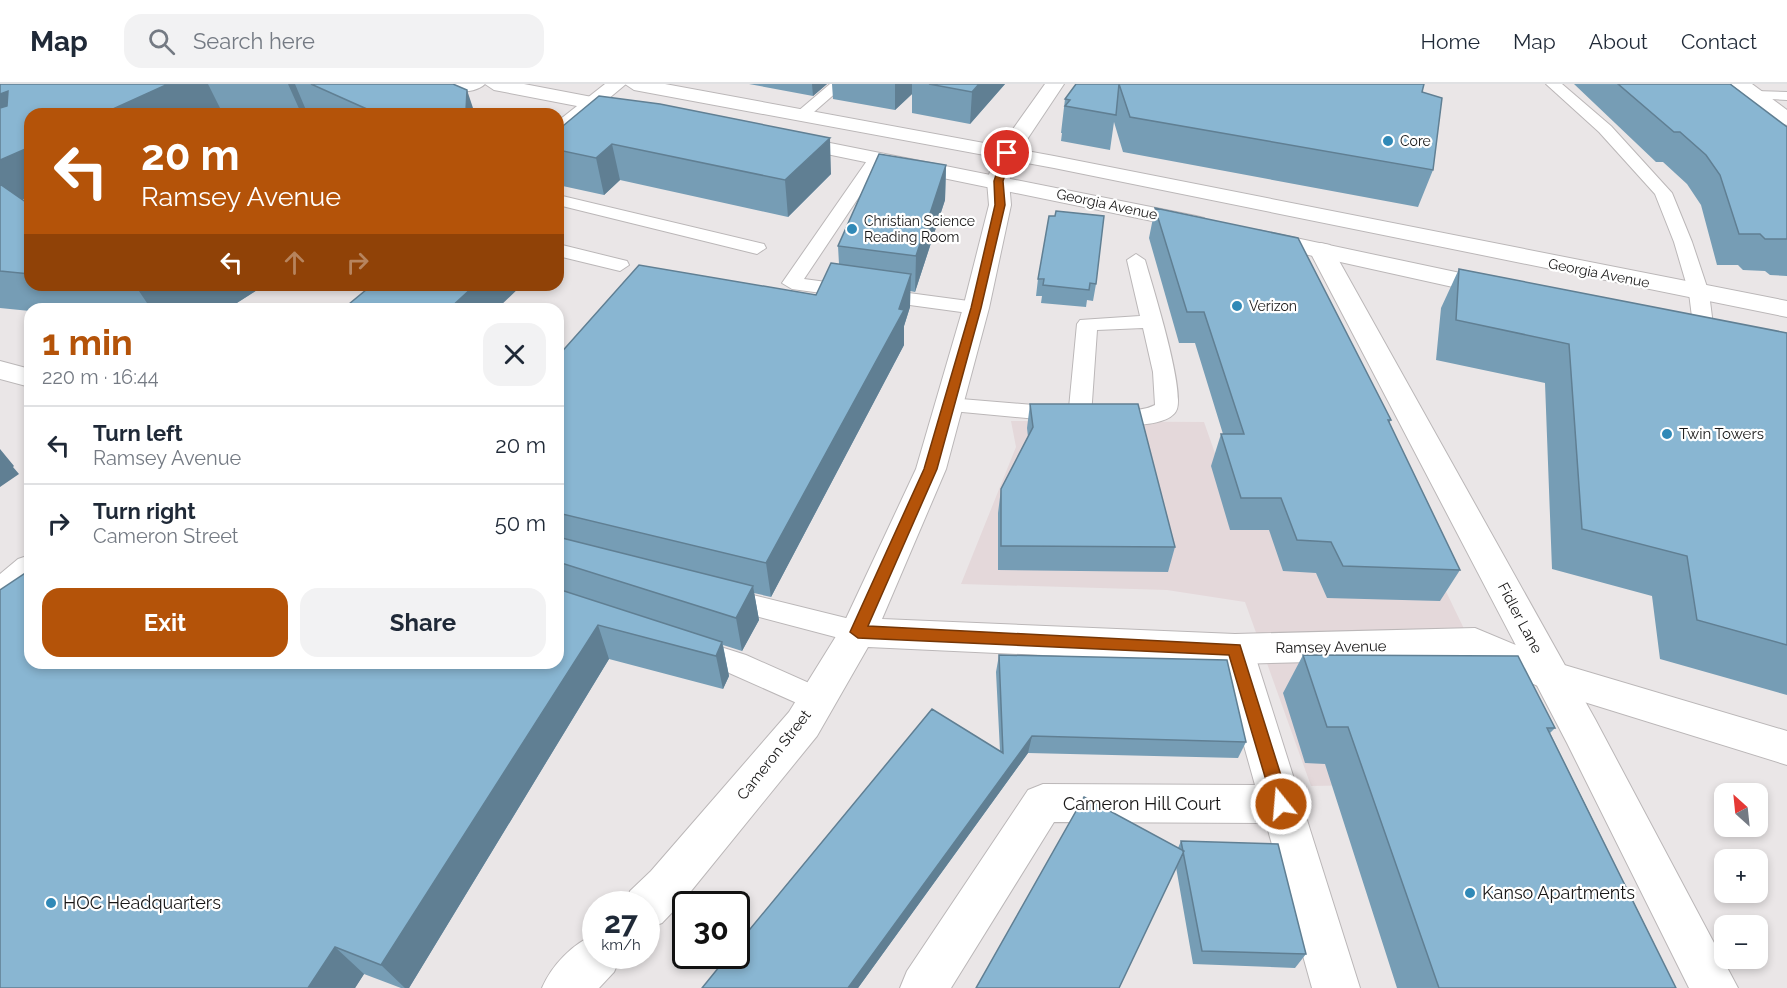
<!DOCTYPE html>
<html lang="en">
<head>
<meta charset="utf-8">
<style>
	:root { --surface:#fff; --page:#f2f2f3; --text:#1f2937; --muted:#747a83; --line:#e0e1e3; --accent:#b45309 }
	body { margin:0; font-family:Raleway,sans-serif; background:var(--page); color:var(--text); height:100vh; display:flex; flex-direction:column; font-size:22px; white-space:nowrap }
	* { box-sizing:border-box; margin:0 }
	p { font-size:20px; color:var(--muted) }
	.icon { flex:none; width:33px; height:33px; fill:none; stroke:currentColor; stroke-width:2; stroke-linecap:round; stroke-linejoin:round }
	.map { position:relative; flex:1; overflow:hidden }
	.panel { position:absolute; left:24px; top:219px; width:540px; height:366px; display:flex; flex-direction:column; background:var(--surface); border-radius:18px; box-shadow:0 3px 9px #0003 }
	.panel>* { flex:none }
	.guide { position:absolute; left:24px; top:24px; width:540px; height:183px; border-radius:18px; box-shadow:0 3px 9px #0003; background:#b45309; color:#fff; overflow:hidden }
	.needle { width:39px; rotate:333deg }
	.fabs { position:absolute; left:1714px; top:699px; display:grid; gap:12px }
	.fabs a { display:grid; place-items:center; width:54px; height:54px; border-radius:12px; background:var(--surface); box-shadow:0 3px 9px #0003; font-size:30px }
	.speed { position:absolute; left:582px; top:807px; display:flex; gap:12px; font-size:30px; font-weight:700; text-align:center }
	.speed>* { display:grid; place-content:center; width:78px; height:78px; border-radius:50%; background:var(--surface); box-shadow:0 3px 9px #0003; line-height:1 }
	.speed small { font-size:15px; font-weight:400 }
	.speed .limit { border:3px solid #111; border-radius:9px; background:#fff; color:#111 }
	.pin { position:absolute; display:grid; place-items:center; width:51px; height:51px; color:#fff; margin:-26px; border:3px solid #fff; border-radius:50%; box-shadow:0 2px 6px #0007 }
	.me { position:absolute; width:66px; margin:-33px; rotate:343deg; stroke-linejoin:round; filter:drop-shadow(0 0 4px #0008) }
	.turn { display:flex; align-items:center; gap:21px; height:126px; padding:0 18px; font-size:27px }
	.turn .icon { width:78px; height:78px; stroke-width:2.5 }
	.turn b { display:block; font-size:42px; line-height:51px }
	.lanes { display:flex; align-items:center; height:57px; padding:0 18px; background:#0003; justify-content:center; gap:30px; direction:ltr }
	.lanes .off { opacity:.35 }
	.round { display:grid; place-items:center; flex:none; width:63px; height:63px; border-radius:18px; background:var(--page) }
	.overview { display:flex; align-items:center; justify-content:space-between; height:102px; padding:0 18px }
	h1 { font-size:36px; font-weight:700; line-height:45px; color:var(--accent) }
	.primary-button { display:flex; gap:12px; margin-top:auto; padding:12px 18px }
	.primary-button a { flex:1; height:69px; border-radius:18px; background:var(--accent); color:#fff; font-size:24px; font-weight:700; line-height:69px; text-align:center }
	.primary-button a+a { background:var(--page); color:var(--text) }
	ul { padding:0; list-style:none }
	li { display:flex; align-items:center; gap:18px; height:78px; padding:0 18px; border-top:2px solid var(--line) }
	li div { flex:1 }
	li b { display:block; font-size:22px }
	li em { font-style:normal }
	header { display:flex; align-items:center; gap:36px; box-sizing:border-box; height:84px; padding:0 30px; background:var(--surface); border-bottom:2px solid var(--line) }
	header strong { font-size:28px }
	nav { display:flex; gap:33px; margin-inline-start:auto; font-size:21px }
	.search { width:420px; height:54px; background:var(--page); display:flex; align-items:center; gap:15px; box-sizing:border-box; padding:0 21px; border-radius:18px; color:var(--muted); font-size:22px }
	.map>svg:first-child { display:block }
	.built { fill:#e4d8da }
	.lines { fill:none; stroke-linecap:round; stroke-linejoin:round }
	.service-casing { stroke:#bbb7b8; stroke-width:2 }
	.minor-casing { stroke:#bbb7b8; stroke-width:2 }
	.tertiary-casing { stroke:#bbb7b8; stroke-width:2 }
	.primary-casing { stroke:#bbb7b8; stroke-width:2 }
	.trunk-casing { stroke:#bbb7b8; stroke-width:2 }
	.service { fill:#fff; fill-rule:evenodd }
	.minor { fill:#fff; fill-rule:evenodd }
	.tertiary { fill:#fff; fill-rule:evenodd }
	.primary { fill:#fff; fill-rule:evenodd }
	.trunk { fill:#fff; fill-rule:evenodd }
	.wall { fill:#769db5 }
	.shaded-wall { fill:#607f93 }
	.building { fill:#89b6d2; stroke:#607f93; stroke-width:1.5 }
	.route { fill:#b45309; stroke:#753606; stroke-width:1.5 }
	.poi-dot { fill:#3089b7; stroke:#fff; stroke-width:2 }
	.labels { text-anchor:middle; stroke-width:4.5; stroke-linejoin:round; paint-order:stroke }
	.far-poi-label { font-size:14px; fill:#181717; stroke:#fff; text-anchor:start }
	.far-street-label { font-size:14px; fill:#181717; stroke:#fff }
	.poi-label { font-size:15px; fill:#181717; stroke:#fff; text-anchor:start }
	.street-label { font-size:15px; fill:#181717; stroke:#fff }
	.near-street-label { font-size:18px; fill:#181717; stroke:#fff }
	.near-poi-label { font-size:18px; fill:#181717; stroke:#fff; text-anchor:start }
</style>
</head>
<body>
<header>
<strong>Map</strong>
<div class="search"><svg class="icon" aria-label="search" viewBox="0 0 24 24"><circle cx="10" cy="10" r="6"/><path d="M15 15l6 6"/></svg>Search here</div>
<nav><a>Home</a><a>Map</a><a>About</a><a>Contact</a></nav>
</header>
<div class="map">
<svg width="1787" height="904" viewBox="0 0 1787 904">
	<rect width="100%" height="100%" fill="#eae6e7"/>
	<path class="built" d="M1011,337L1204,338L1218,378L1384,379L1538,698L1311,702L1245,518L1167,506L961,500L1016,363Z"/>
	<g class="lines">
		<g class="service-casing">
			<path id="service" d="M418,0H485C472,13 436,7 420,3Z
				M830,0H846L807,34H797L794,31L797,28Z
				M1546,0H1562L1611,42L1672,109L1692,158L1709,209L1714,249L1711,253H1697L1694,249L1689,209L1674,158L1655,110L1599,48Z
				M1755,7L1787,8V16L1750,14L1748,11L1750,8Z
				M877,69L885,74L804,195L976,218L983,220L986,224L983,228L976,230L792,205L782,199L871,71Z
				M558,111L764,160L766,164L757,170L558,121Z
				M558,160L627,177L629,181L620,187L558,172Z
				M1136,170L1145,176C1153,204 1184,302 1177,325C1170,345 1115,342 1099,338L1096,333L1099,328C1117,323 1138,330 1155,321L1153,288L1143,244L1097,246L1091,332L1088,337L1080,339L941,326L938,321L941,316L949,314L1069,324L1077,240L1080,236L1140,232L1127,176Z
				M724,504L858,537L868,540L872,548L868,556L858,559L714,521L711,514L714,507Z
				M692,554L746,571L827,607L832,616L827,625L817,628L727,588L682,573L678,565L682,557Z"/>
		</g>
		<g class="minor-casing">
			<path id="minor" d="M1321,159L1330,161L1333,166L1595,635L1738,904H1689L1567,659L1309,166L1312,161Z
				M1235,550L1248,555L1253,565L1360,904H1312L1266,739L1054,738L951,904H900L907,887L1028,706L1043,700L1255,701L1217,565L1222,555Z"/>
		</g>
		<g class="tertiary-casing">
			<path id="tertiary" d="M605,0H626L565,51L558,53V37Z
				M1045,0H1064L1018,69L1009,97L1011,121L989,224L946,385L882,535L1235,550L1475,544L1561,580L1787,647V681L1552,608L1472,574L1235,580L868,563L817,652L683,817L662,839L646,845V820H625L630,807L651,787L789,628L843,541L916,385L963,224L989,121L987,97L996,69Z
				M0,277L30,285V303L0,295Z
				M30,471V503L12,518L0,522V490L18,475Z
				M596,850V872H621L614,888L599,904H542C552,881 572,860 596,850Z"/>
		</g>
		<g class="primary-casing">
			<path id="primary" d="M485,0H524L634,21L641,23L644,27L641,31L634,33L494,6Z
				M625,0H665L1054,72L1787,217V233L1054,84L634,6Z
				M785,50L1196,132L1204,134L1208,139L1204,144L1196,146L778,60L775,56L778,52Z
				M1258,146L1498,197L1507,200L1511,205L1507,210L1498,213L1250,158L1246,153L1250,148Z"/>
		</g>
		<g class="trunk-casing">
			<path id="trunk" d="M1731,0H1752L1787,26V41L1780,39Z"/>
		</g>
		<use href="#service" class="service"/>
		<use href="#minor" class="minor"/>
		<use href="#tertiary" class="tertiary"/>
		<use href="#primary" class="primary"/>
		<use href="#trunk" class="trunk"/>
	</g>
	<path class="wall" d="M0,0H453L475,30H315L306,26L301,29L220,24L207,26L22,116L30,121V201H265L229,224L227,225H30V227L0,224Z
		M749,0H827L813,12Z
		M832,0H1005L970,40L912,29V10L895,26L833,15Z
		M1076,0L1422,8L1433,86L1418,123L1123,68L1114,38L1110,66L1061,57L1062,49H1061L1065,15Z
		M1574,0H1730L1787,43V192L1770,191L1765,187L1743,186L1738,181H1717L1701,121L1687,100L1663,78H1656Z
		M558,46L831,90L788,133L620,96L604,111L558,101Z
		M946,81L945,116L915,208L910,207V223L904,242V261L771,513L754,509L759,536L742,567L723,561L729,592L723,605L609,575L409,904H401L364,890L355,904H0L30,579H558V272L816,211L839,180L838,162Z
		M1155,124L1391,336L1389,339L1460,486L1440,517L1327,514L1316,489L1283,487L1269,446H1230L1211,382L1221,350H1223L1195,259H1179L1149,154Z
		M1459,185L1787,249V611L1660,575L1652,512L1552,485L1545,299L1436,276L1441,224Z
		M1038,195L1096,200L1093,217L1087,216L1086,223L1041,219L1042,212H1036Z
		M1030,320L1175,463L1168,488L998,486V429L1001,405L1028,353L1027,344Z
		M999,571L1246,658L1238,674L1028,669L858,904H702L1000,667L996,588Z
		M1303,571L1555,644L1550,649L1676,904H1397L1325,680L1305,679L1283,609Z
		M1181,757L1306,870L1295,884L1193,880L1176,783L1178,764Z"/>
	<path class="shaded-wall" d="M168,0H208L220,24L207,26L198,30H102Z
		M288,0H295L306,26L301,29Z
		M812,0H827L813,12Z
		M895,0H912V10L895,26Z
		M979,0H1005L970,40L972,8Z
		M467,6L475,30H461Z
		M8,7L30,41L0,55V10Z
		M830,54L831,90L788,133L785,96Z
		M612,60L620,96L604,111L596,74Z
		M30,63V112L6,123L0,115V76Z
		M946,81L945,116L915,208L916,172Z
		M911,190L910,223L904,242V261L771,513L766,479L899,225Z
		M135,201H265L229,224L227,225H151Z
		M475,201H522L497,225H449Z
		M0,365L14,382L13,383L19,390L0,403Z
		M753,502L759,536L742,567L736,534Z
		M598,541L609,575L409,904H405L381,881Z
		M722,558L729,592L723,605L716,572Z
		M1032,652L1028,669L858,904H848Z
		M335,863L364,890L355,904H308Z"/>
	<path class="building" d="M0,0H168L102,30H30V63L0,76V24L7,22L8,7L0,10Z
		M311,0H453L467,6L466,27L461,30H363L369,26Z
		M929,0H979L972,8Z
		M1076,0H1119L1116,31L1065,22L1070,16L1065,15Z
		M1119,0H1424L1422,8L1442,14L1433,86L1130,33Z
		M1618,0H1730L1787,43V155H1765L1760,150H1739L1720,91L1706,71L1680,48H1674Z
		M599,12L660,20L830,54L785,96L612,60L596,74L558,66V46Z
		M879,70L946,81L916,172L838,162Z
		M0,100L30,121V190L0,187Z
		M1155,124L1298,154L1391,336H1388L1460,486L1343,482L1331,458L1297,456L1281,414H1241L1221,350H1244L1204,228H1187Z
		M1056,127L1104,132L1096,200L1090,199L1089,206L1043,201L1044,195H1038L1049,132H1055Z
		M831,179L911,190L899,225L904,226L766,479L558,429V272L639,181L816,211Z
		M1459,185L1787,249V561L1697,536L1687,472L1582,445L1569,260L1456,236Z
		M372,201H475L449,225H343Z
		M1030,320H1138L1175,463L1001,462V405L1033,343Z
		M558,453L753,502L736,534L558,478Z
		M30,486V579H558V505L722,558L716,572L598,541L381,881L335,863L308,904H0V506Z
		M999,571L1227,576L1246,658L1032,652L848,904H702L728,872H736V862L932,625L1003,669Z
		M1303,571L1518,572L1555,644H1547L1676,904H1439L1348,643H1327Z
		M1084,713L1184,767L1119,904H976Z
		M1181,757L1278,760L1306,870L1202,867Z"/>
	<path class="route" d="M1007,67L1012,69L1003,97L1005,121L981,224L937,385L868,542L1240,561L1290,720L1287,725L1281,728L1275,725L1273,720L1229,571L858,554L850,548L924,385L971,224L995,121L994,97L1003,69Z"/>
	<g class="poi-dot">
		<circle cx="1388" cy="57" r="6"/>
		<circle cx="852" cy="145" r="6"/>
		<circle cx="1237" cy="222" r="6"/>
		<circle cx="1667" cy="350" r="6"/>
		<circle cx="1470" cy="809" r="6"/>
		<circle cx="51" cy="819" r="6"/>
	</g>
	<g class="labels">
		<g class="far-poi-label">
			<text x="1400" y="62">Core</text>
			<text x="864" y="142">Christian Science<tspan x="864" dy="16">Reading Room</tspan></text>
			<text x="1249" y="227">Verizon</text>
		</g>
		<g class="far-street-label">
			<text transform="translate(1107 120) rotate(12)" y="5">Georgia Avenue</text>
			<text transform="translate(1599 189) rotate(11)" y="5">Georgia Avenue</text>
		</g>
		<g class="poi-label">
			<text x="1679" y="355">Twin Towers</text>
		</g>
		<g class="street-label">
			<text transform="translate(1520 534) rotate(62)" y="5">Fidler Lane</text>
			<text transform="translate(1331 563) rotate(-1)" y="5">Ramsey Avenue</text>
			<text transform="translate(774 671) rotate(-52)" y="5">Cameron Street</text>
		</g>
		<g class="near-street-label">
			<text x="1142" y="726">Cameron Hill Court</text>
		</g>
		<g class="near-poi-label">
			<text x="1482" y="815">Kanso Apartments</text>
			<text x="63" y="825">HOC Headquarters</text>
		</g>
	</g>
</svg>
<div class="fabs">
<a><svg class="needle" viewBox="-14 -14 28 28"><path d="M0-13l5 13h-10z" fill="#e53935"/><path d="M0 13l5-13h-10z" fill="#747a83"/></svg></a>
<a>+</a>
<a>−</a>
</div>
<div class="speed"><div>27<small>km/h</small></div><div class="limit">30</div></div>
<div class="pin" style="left:1007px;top:69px;background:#d93025"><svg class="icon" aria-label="arrive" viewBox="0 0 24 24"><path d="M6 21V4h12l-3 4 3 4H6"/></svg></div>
<svg class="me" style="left:1281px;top:720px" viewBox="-20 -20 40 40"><circle r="17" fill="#b45309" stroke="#fff" stroke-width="3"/><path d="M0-11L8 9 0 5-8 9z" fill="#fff"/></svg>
<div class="guide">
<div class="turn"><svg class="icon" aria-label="left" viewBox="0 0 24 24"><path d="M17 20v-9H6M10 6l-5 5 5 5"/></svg><div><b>20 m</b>Ramsey Avenue</div></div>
<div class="lanes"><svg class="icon" aria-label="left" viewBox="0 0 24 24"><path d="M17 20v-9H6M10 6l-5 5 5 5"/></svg><svg class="icon off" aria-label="ahead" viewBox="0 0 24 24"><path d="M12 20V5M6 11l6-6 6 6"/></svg><svg class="icon off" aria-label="right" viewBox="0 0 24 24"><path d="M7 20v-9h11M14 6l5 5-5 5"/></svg></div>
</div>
<section class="panel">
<div class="overview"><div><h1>1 min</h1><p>220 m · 16:44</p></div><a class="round"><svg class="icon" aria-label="close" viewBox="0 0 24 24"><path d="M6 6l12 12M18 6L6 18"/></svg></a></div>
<ul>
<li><svg class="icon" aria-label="left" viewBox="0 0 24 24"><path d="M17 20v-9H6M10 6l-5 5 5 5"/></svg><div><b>Turn left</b><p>Ramsey Avenue</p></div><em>20 m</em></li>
<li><svg class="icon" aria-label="right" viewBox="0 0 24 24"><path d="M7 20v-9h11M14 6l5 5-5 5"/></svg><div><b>Turn right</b><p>Cameron Street</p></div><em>50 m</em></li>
</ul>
<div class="primary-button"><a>Exit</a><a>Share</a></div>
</section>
</div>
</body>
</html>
